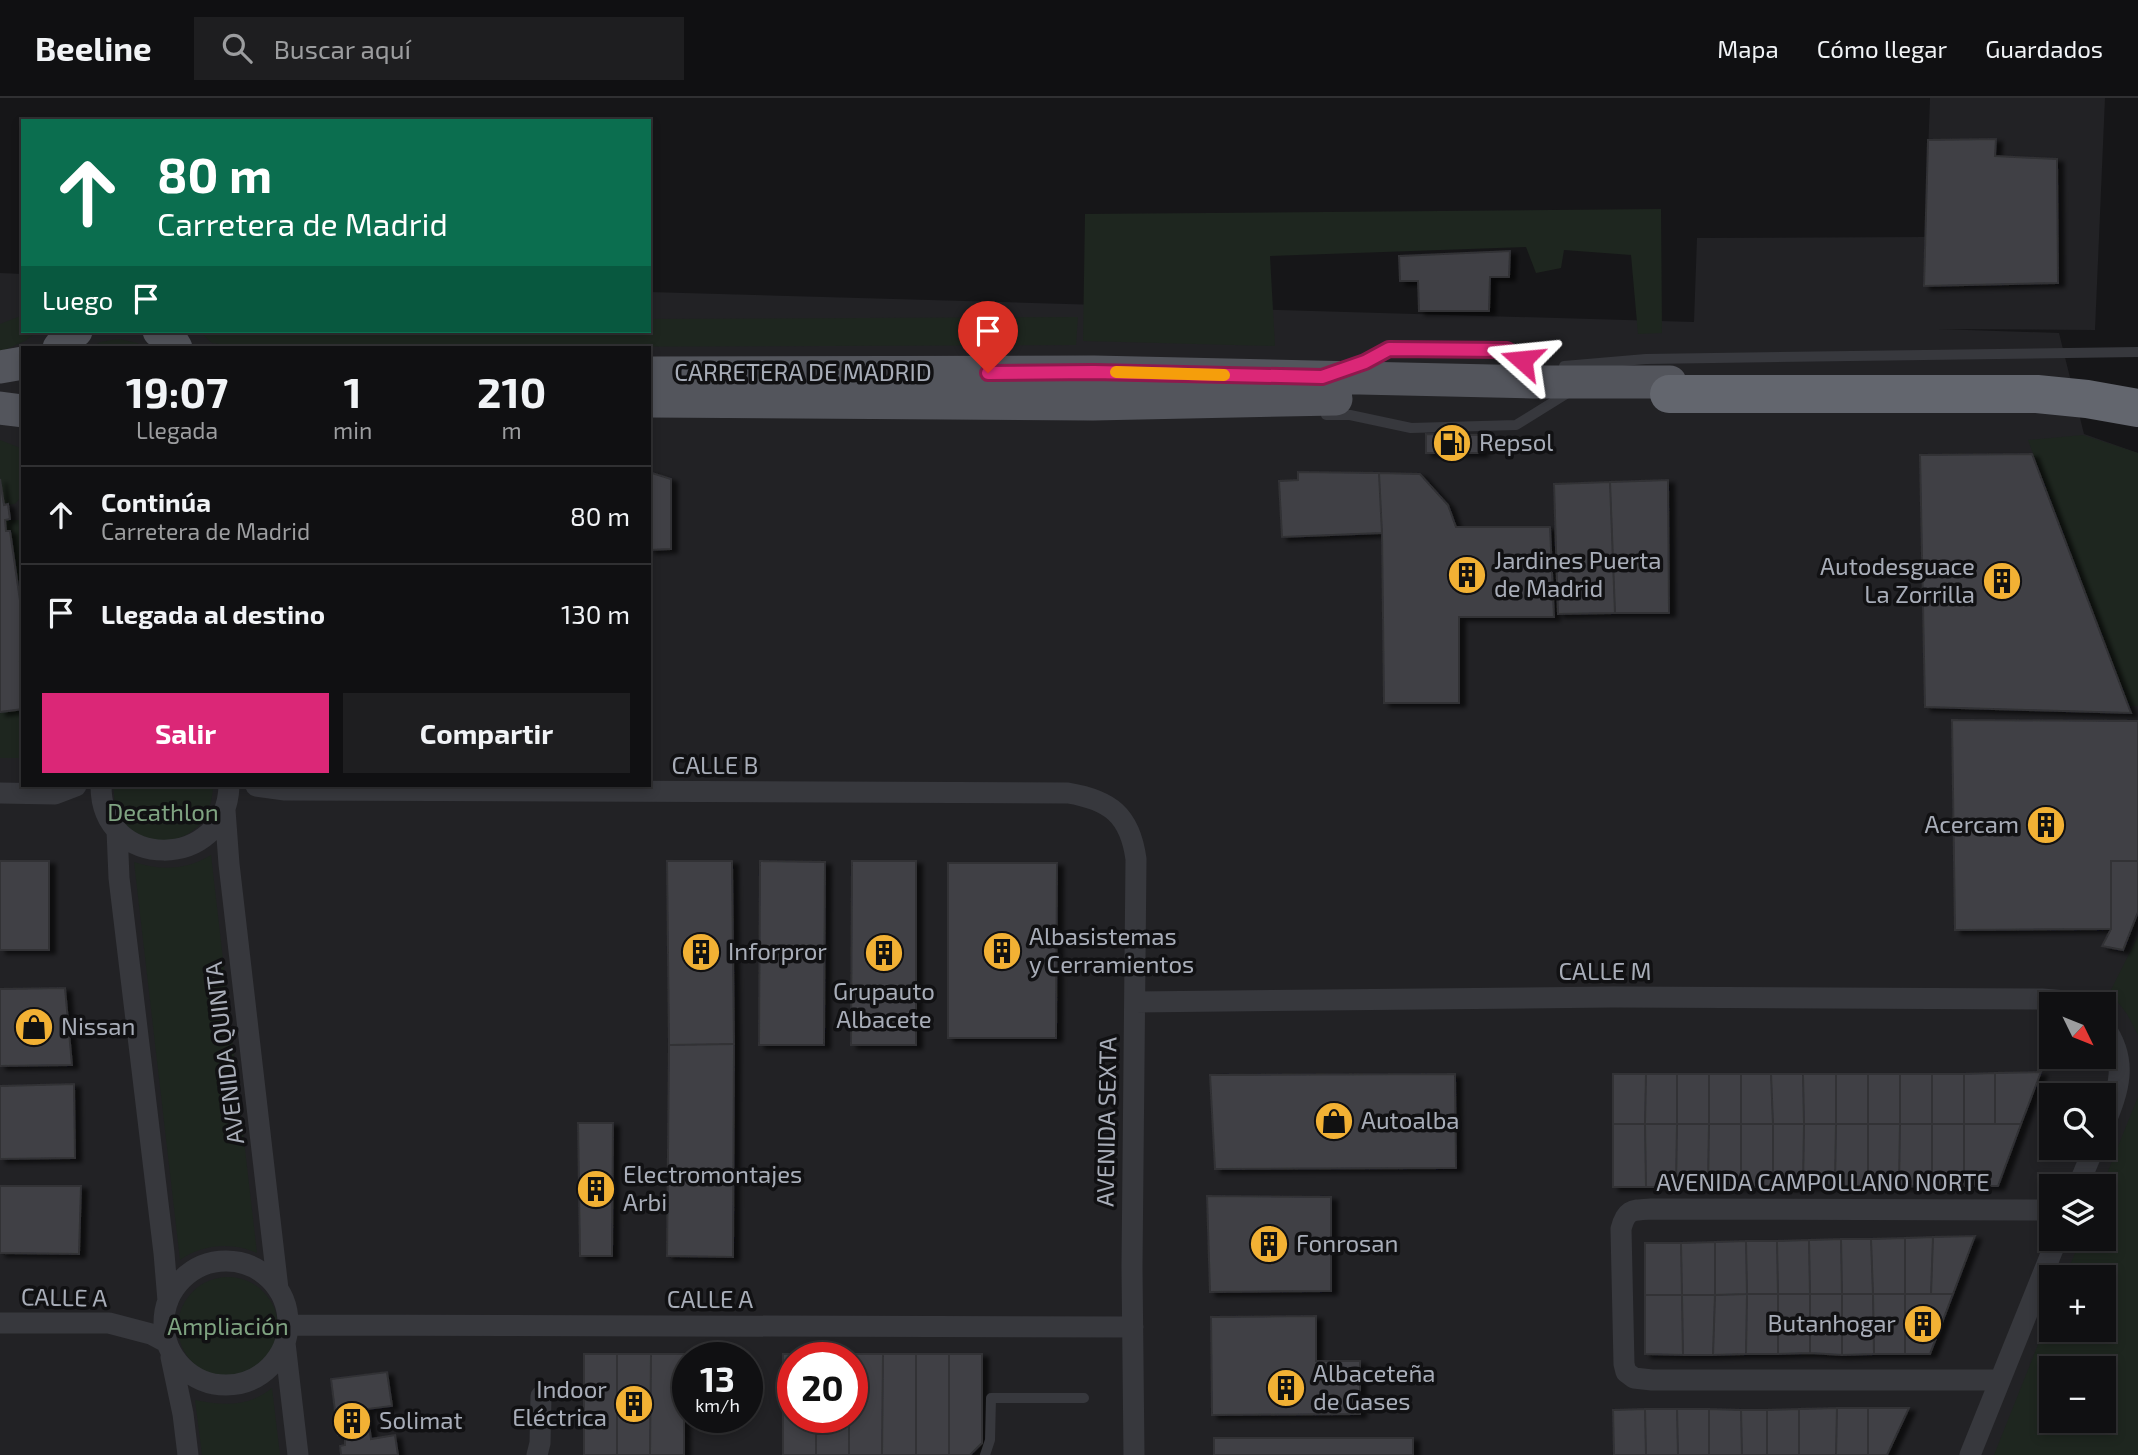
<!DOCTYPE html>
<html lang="es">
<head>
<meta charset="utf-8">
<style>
	:root { --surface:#101012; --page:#1e1e20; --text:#f1f3f6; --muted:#9c9d9f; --line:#303032; --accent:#db2777 }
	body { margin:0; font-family:"Exo 2",sans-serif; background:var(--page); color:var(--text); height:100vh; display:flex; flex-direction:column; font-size:26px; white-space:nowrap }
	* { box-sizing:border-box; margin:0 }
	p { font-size:23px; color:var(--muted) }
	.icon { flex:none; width:38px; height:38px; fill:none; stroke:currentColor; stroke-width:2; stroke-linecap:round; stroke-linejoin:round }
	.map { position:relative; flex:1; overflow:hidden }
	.panel { position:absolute; left:21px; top:248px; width:630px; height:441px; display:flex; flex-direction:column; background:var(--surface); border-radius:0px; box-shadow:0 4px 10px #0003,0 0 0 2px var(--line) }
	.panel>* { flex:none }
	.banner { position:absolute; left:21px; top:21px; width:630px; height:214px; border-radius:0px; box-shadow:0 4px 10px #0003,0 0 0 2px var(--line); background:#0b6e4f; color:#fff; overflow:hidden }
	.needle { width:46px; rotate:133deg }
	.controls { position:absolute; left:2039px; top:894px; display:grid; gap:14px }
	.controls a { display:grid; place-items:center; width:77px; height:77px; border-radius:0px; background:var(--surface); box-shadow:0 4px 10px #0003,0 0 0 2px var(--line); font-size:35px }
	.speed { position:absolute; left:672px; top:1244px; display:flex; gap:14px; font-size:35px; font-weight:700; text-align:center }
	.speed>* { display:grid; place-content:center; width:91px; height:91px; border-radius:50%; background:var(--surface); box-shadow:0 4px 10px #0003,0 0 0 2px var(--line); line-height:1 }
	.speed small { font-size:18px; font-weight:400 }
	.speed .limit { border:10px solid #d22; background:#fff; color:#111 }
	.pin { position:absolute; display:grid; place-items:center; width:60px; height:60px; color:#fff; margin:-72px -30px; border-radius:50% 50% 50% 0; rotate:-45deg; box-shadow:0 0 7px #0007 }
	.pin .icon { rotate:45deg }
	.me { position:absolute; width:77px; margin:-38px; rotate:288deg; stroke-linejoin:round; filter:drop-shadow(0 0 5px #0008) }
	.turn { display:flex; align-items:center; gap:24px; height:147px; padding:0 21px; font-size:32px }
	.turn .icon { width:91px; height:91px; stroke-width:2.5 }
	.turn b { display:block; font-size:49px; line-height:60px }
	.then { display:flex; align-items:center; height:66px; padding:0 21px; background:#0003; gap:14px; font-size:26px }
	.eta { display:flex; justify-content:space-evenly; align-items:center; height:119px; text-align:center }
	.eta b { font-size:42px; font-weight:700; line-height:49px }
	.button { display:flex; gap:14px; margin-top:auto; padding:14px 21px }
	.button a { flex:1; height:80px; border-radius:0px; background:var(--accent); color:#fff; font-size:28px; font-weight:700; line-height:80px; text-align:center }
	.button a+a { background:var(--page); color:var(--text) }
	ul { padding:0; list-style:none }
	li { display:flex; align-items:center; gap:21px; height:98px; padding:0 21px; border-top:2px solid var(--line) }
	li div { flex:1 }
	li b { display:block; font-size:26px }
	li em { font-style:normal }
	header { display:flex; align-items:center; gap:42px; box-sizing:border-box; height:98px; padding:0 35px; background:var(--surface); border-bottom:2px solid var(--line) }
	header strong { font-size:33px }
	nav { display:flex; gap:38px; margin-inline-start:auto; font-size:24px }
	.search { width:490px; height:63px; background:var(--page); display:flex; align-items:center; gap:18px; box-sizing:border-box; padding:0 24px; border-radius:0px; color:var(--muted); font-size:26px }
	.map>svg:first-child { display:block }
	.built { fill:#222225; fill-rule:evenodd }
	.green { fill:#1e261f; fill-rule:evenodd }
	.building { fill:#404145; stroke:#303034; stroke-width:2; filter:url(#shadow) }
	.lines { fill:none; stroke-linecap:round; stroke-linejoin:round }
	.lane { stroke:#37383d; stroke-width:10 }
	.street { stroke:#37383d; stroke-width:21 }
	.primary { stroke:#53555c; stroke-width:33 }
	.highway { stroke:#63666e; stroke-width:38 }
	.route-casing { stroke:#8e194d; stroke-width:18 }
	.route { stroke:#db2777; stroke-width:12 }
	.slow { stroke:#f59e0b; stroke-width:12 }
	.labels { text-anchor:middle; stroke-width:7; stroke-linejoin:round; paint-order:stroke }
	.street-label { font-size:24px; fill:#a8adb8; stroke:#111113 }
	.poi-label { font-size:24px; fill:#a8adb8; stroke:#111113; text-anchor:start }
	.park-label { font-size:24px; fill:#7fa381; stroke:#111113 }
</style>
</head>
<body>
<header>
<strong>Beeline</strong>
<div class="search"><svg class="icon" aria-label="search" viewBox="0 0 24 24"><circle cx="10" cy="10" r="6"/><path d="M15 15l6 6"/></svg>Buscar aquí</div>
<nav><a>Mapa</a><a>Cómo llegar</a><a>Guardados</a></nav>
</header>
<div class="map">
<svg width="2138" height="1357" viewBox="0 0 2138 1357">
	<defs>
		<filter id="shadow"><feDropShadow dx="6" dy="3.5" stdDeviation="2" flood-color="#0009"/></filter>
	</defs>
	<rect width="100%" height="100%" fill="#161618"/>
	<path class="built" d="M1930,0H2105L2095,232L1938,231L2059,235L2084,336L2138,355V1357H0V175L23,176V233H649V194L1694,224L1697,140L1925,139ZM23,250H649V688H23ZM2051,906H2104V959H2051ZM2051,998H2104V1050H2051ZM2051,1088H2104V1141H2051ZM2051,1180H2104V1232H2051ZM688,1260H747V1320H688ZM793,1260H852V1320H793ZM2051,1270H2104V1323H2051Z"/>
	<path class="green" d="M1661,111L1662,235L1638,236L1631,157L1564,152L1561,170L1536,175L1526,149L1270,158L1275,248L1083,243L1085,116Z
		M23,217V233H38L25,243L0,254V226Z
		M1078,219L1076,247L245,250L212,245L199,233H649V221Z
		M119,241L137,245L145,250H91L100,244Z
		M2083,337L2138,355V608H2128L2028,342Z
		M0,342L23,351V397L15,406L4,407L0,381Z
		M5,422H20L23,425V495L19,496L10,433H6Z
		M23,611V660H0V614Z
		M114,688H213C211,765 109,756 114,688Z
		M211,757L257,1155C233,1144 202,1146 180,1162L134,764C162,773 186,772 211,757Z
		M2138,838V937L2127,916L2110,894Z
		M2138,999V1357H1994L2051,1214V1232H2104V1180L2065,1179L2081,1141H2104V1088H2102ZM2051,1270H2104V1323H2051Z
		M178 1229a50 50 0 1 1 100 0a50 50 0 1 1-100 0Z
		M272,1290L280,1357H202L195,1302C223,1308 249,1309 272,1290Z"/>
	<path class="building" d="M1996,41L1995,58L2057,61L2058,185L1924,188L1928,42Z
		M1510,153L1509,179H1490L1489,213H1419L1418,183H1400L1399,158Z
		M1426,336L1481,337L1482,355H1426Z
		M2032,356L2131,615L1925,609L1920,357Z
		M649,374L671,381V451L649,452Z
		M1298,374L1379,375L1382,435L1282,439L1279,383L1298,382Z
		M1379,375L1420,376L1448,407L1456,429H1550L1554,519H1459V605H1384L1382,435Z
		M0,381L4,407L8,406L10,421L5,422L6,433H10L23,523V563L20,564L23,575V611L0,614Z
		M1668,382L1669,515H1615L1610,384Z
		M1610,384L1615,515L1558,516L1554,386Z
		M1952,622L2138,623V763H2111V831L1955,832Z
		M0,763H49V852H0Z
		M667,763H732L734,946L669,947Z
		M760,763L825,764L824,947H759Z
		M852,763H916V947H851Z
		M2111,763H2138V814L2123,852L2102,848L2111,831Z
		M948,765H1057L1056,940H948Z
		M65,890L72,967L0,968V891Z
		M734,946L733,1159L667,1158L669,947Z
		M2041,974L2021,1026H1995V975Z
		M1995,975V1026H1964V976Z
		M1455,976L1456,1070L1215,1071L1210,977Z
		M1613,976H1646L1645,1026H1613Z
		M1646,976H1677V1026H1645Z
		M1677,976H1709V1026H1677Z
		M1709,976H1741V1026H1709Z
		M1741,976H1771L1773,1026H1741Z
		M1771,976H1803L1804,1026H1773Z
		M1803,976H1836V1026H1804Z
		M1836,976H1868V1026H1836Z
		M1868,976H1900V1026H1868Z
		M1900,976H1932V1026H1900Z
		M1932,976H1964V1026H1932Z
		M74,986L75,1060L0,1061V988Z
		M578,1025H613L612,1158H580Z
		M1613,1026H1645L1646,1089H1613Z
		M1645,1026H1677L1676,1089H1646Z
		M1677,1026H1709L1708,1089H1676Z
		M1709,1026H1741V1089H1708Z
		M1741,1026H1773V1089H1741Z
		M1773,1026H1804L1803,1088L1773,1089Z
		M1804,1026H1836L1835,1088H1803Z
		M1836,1026H1868V1088H1835Z
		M1868,1026H1900L1899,1088H1868Z
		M1900,1026H1932V1089L1899,1088Z
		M1932,1026H1964V1088L1932,1089Z
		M1964,1026H2021L1998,1088H1964Z
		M0,1088H81L79,1156L0,1155Z
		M1207,1098L1331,1099V1193L1210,1194Z
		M1975,1138L1953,1196H1931L1933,1139Z
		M1933,1139L1931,1196H1905V1140Z
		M1905,1140V1196H1873L1871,1141Z
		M1841,1141H1871L1873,1196H1842Z
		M1841,1141L1842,1196H1810L1809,1142Z
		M1809,1142L1810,1196H1778L1777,1143Z
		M1746,1143H1777L1778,1196H1747Z
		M1746,1143L1747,1196L1715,1197V1144Z
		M1715,1144V1197H1682L1681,1145Z
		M1645,1145H1681L1682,1197H1645Z
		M1747,1196H1778V1256H1746Z
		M1747,1196L1746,1256L1713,1257L1715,1197Z
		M1778,1196H1810V1255L1778,1256Z
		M1810,1196H1842V1257L1810,1255Z
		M1842,1196H1873L1874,1256L1842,1257Z
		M1873,1196H1905V1256H1874Z
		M1905,1196H1953L1930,1256H1905Z
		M1645,1197H1682L1683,1257L1645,1256Z
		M1682,1197H1715L1713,1257H1683Z
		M1316,1218V1263H1360V1316L1212,1317L1211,1219Z
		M584,1256H617V1357H584Z
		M617,1256H651L650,1357H617Z
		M651,1256H684V1357H650Z
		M783,1256H816V1260H793V1320H816V1357H783Z
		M816,1256H849V1260H816Z
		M849,1256H883L882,1357H849V1320H852V1260H849Z
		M883,1256H916V1357H882Z
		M916,1256H949V1357H916Z
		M949,1256H982V1345L970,1357H949Z
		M387,1274L392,1308L367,1311L371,1341L395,1337L398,1357H341L340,1348L345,1347V1336L338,1337L331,1281Z
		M1837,1310L1836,1357H1799V1311Z
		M1837,1310H1868V1357H1836Z
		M1868,1310H1909L1887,1357H1868Z
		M1645,1311H1677L1678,1357H1646Z
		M1645,1311L1646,1357H1614L1613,1312Z
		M1677,1311H1709V1357H1678Z
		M1709,1311L1741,1312L1742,1357H1709Z
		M1799,1311V1357H1767V1312Z
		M1741,1312H1767V1357H1742Z
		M816,1320H849V1357H816Z
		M1214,1340H1413V1357H1214Z"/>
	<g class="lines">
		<path class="lane" d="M1354,268L1389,251L1507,252L1522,262L1531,279
			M1564,268L1646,261L2138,254
			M1326,317H1350L1411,330L1516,327L1566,296
			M985,1357L990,1342L991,1300H1084"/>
		<path class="street" d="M101,688C101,773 226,774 229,688
			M256,688L285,692L1068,695C1110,702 1130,717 1136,761L1132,1169L1134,1357
			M0,695L55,696L76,688
			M225,712L229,766L278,1191
			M117,732L119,780L164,1155L168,1203
			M1135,904L1613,899L2042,901L2066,903L2074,906
			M2104,928C2129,963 2119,992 2104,1028
			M2078,1088L2094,1050
			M164 1225a62 62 0 1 1 124 0a62 62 0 1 1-124 0Z
			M0,1225H109L151,1236L166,1244
			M288,1227L1133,1229
			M285,1245L298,1357
			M171,1259L183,1316L188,1357
			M2000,1282H1652L1634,1280L1626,1274L1624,1266L1621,1131C1626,1111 1632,1112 1651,1111L2051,1112
			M537,1357L540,1345L541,1298
			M1970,1357L2057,1141"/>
		<path class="primary" d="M159,233L170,240L176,250
			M59,250L68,238L76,233
			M0,269L23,265
			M649,275L1094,274L1533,284H1670
			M649,303L1093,306L1336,301
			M0,310L23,313"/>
		<path class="highway" d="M1669,296H2037L2087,301L2138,310"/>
	</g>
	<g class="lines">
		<g class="route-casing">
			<path id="route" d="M988,275L1094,274L1322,279L1365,264L1389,251L1507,252L1522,262"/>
		</g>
		<use href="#route" class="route"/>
		<path class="slow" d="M1116,274L1224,277"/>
	</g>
	<defs>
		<g id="fuel-disc" transform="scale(2.0125)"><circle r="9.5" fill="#f2b134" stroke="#111113"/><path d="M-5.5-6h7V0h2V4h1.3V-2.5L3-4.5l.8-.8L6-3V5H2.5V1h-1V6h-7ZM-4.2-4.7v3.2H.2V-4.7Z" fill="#111"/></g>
		<g id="building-disc" transform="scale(2.0125)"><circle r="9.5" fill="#f2b134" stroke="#111113"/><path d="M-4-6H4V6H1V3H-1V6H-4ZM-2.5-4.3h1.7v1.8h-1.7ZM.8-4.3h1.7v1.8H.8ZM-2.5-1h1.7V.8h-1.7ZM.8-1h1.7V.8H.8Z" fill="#111"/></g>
		<g id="shop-disc" transform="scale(2.0125)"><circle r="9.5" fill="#f2b134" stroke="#111113"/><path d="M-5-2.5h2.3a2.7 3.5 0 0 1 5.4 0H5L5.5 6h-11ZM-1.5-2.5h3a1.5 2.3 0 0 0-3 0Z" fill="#111"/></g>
	</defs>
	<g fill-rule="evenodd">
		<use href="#fuel-disc" x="1452" y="345"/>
		<use href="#building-disc" x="1467" y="477"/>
		<use href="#building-disc" x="2002" y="483"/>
		<use href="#building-disc" x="2046" y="727"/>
		<use href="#building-disc" x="1002" y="853"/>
		<use href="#building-disc" x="701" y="854"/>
		<use href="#building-disc" x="884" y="855"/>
		<use href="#shop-disc" x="34" y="929"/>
		<use href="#shop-disc" x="1334" y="1023"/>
		<use href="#building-disc" x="596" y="1091"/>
		<use href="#building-disc" x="1269" y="1146"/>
		<use href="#building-disc" x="1923" y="1226"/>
		<use href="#building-disc" x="1286" y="1290"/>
		<use href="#building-disc" x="634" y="1306"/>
		<use href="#building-disc" x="352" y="1323"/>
	</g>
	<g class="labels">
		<g class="street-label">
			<text x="803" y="283">CARRETERA DE MADRID</text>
			<text x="715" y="676">CALLE B</text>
			<text x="1605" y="882">CALLE M</text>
			<text transform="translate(225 955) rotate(-97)" y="8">AVENIDA QUINTA</text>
			<text transform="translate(1107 1024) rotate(-89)" y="8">AVENIDA SEXTA</text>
			<text x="1823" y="1093">AVENIDA CAMPOLLANO NORTE</text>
			<text transform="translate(64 1200) rotate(1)" y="8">CALLE A</text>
			<text x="710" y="1210">CALLE A</text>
		</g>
		<g class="poi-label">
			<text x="1479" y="353">Repsol</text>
			<text x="1494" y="471">Jardines Puerta<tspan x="1494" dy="28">de Madrid</tspan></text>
			<text x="1975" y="477" text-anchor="end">Autodesguace<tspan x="1975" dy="28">La Zorrilla</tspan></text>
			<text x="2019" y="735" text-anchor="end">Acercam</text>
			<text x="1029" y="847">Albasistemas<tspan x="1029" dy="28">y Cerramientos</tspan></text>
			<text x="728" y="862">Inforpror</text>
			<text x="884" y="902" text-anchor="middle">Grupauto<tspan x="884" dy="28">Albacete</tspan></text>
			<text x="61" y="937">Nissan</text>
			<text x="1361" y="1031">Autoalba</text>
			<text x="623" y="1085">Electromontajes<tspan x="623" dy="28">Arbi</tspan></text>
			<text x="1296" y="1154">Fonrosan</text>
			<text x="1896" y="1234" text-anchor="end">Butanhogar</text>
			<text x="1313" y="1284">Albaceteña<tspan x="1313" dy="28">de Gases</tspan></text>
			<text x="607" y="1300" text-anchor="end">Indoor<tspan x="607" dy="28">Eléctrica</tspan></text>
			<text x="379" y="1331">Solimat</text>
		</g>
		<g class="park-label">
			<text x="163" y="723">Decathlon</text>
			<text x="228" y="1237">Ampliación</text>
		</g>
	</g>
</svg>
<div class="controls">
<a><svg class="needle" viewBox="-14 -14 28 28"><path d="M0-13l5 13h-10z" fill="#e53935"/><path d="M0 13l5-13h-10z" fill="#9c9d9f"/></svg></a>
<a><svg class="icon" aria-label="search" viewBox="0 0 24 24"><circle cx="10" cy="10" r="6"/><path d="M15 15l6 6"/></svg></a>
<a><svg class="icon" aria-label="layers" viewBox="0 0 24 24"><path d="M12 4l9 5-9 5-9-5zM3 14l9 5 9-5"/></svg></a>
<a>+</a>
<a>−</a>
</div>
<div class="speed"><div>13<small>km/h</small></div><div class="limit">20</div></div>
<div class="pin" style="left:988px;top:275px;background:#d93025"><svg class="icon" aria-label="arrive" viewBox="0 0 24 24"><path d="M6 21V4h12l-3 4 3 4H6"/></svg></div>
<svg class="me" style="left:1522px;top:262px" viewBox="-20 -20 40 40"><path d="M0-17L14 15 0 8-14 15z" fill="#db2777" stroke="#fff" stroke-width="4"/></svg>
<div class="banner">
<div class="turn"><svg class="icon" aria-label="ahead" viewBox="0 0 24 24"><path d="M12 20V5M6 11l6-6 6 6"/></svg><div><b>80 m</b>Carretera de Madrid</div></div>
<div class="then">Luego<svg class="icon" aria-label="arrive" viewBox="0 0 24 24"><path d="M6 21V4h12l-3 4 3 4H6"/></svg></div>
</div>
<section class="panel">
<div class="eta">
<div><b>19:07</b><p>Llegada</p></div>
<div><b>1</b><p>min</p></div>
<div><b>210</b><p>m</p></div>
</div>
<ul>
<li><svg class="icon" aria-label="ahead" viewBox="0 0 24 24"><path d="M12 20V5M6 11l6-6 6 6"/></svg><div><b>Continúa</b><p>Carretera de Madrid</p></div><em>80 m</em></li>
<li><svg class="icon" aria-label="arrive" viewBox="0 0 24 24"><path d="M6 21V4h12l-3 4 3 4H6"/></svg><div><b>Llegada al destino</b></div><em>130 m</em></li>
</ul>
<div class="button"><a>Salir</a><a>Compartir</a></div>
</section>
</div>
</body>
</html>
